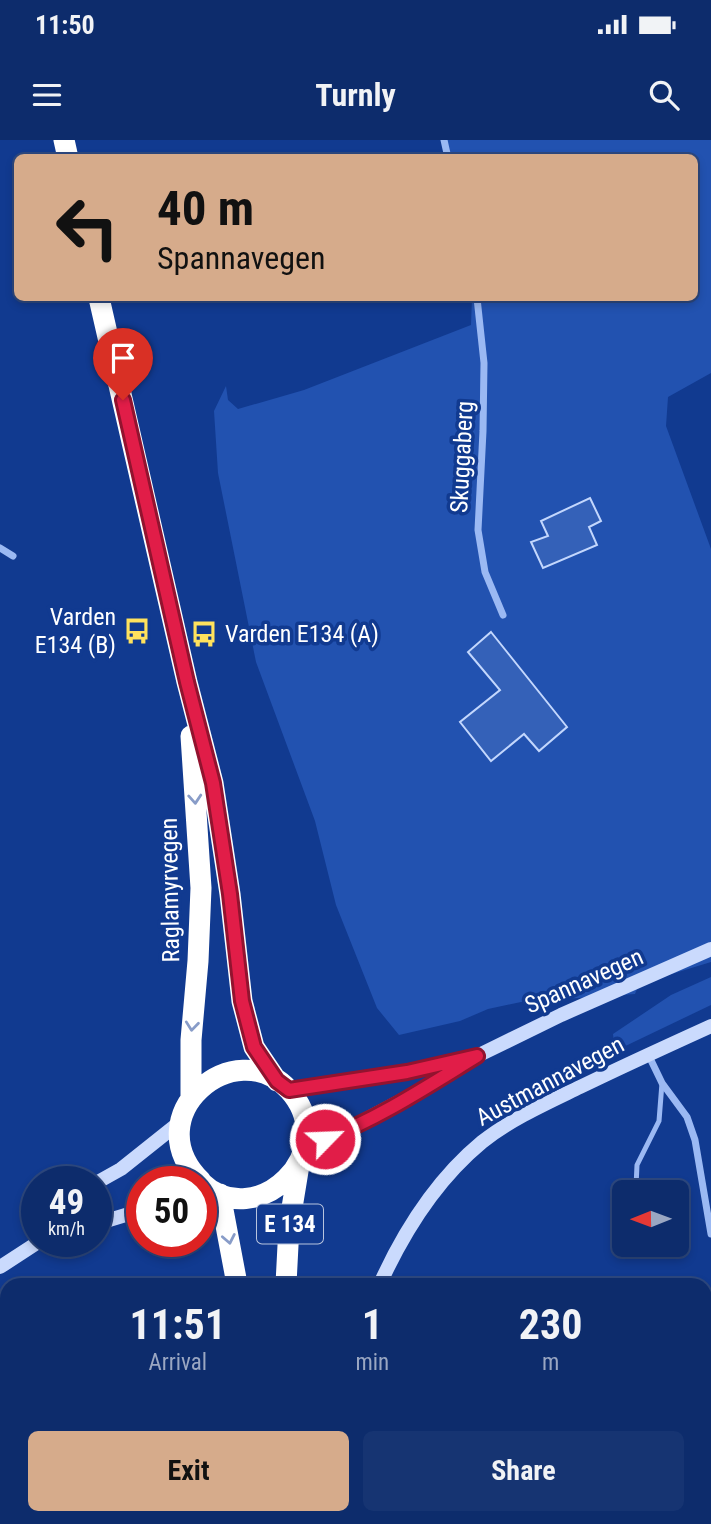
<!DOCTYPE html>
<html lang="en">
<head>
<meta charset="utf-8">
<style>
	:root { --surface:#0d2c6c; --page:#163472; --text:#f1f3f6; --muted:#9aa7c2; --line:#2d487f; --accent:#d6ab8b }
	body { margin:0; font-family:"Roboto Condensed",sans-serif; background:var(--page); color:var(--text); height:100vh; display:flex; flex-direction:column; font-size:26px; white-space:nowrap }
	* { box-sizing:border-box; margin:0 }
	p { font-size:23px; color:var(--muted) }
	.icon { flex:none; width:38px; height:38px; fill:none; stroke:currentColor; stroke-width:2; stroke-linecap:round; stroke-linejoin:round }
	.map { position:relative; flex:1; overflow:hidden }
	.details { position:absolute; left:0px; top:1138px; width:712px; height:247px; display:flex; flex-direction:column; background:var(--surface); border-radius:21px 21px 0 0; box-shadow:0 4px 10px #0003,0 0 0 2px var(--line) }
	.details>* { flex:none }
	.guide { position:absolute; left:14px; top:14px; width:684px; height:147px; border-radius:10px; box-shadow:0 4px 10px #0003,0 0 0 2px var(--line); background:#d6ab8b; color:#111; overflow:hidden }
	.needle { width:46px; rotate:269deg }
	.controls { position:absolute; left:612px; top:1040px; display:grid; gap:14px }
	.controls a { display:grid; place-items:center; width:77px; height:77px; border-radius:10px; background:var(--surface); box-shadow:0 4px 10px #0003,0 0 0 2px var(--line); font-size:35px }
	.speed { position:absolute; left:21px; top:1026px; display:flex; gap:14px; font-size:35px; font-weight:700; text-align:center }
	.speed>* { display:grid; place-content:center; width:91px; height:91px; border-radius:50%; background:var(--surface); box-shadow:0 4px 10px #0003,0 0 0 2px var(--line); line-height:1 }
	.speed small { font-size:18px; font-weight:400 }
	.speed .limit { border:10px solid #d22; background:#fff; color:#111 }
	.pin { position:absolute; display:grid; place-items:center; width:60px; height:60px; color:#fff; margin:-72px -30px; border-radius:50% 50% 50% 0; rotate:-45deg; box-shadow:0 0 7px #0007 }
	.pin .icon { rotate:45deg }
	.me { position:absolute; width:77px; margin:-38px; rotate:66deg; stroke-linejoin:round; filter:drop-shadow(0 0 5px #0008) }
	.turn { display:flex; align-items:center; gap:24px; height:147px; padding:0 28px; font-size:32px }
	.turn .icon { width:91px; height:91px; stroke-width:2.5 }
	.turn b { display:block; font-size:49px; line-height:60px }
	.eta { display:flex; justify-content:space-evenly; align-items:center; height:119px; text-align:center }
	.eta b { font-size:42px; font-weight:700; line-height:49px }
	.primary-button { display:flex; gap:14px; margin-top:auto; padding:14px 28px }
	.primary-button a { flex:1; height:80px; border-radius:10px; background:var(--accent); color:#111; font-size:28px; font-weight:700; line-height:80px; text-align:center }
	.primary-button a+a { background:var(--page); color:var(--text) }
	.status { display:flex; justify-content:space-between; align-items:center; height:49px; padding:0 35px; background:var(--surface); direction:ltr }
	.status svg { height:19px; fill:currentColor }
	header { display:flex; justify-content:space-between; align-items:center; height:91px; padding:0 28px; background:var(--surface); font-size:32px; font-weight:700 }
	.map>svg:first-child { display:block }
	.green { fill:#2252b0 }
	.building { fill:#3461b8; stroke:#c3d7fd; stroke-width:2 }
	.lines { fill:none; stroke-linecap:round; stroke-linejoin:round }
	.lane { stroke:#9bb9f3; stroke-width:5 }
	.street { stroke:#9bb9f3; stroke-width:7 }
	.secondary { stroke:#cadafd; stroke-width:14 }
	.highway { stroke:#fff; stroke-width:21 }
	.oneway { stroke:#889cc8 }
	.route-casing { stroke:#92132f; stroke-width:18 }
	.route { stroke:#e11d48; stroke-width:12 }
	.labels { text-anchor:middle; stroke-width:7; stroke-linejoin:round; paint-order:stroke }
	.shield { fill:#113a90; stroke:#b8c4de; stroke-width:2 }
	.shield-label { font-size:23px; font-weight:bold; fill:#fff }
	.street-label { font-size:24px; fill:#fff; stroke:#113a90 }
	.poi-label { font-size:24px; fill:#fff; stroke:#113a90; text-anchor:end }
</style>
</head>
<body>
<div class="status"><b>11:50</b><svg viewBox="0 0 49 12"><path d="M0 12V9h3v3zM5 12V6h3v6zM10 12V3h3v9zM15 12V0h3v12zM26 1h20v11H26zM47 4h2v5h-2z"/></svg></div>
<header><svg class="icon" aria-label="menu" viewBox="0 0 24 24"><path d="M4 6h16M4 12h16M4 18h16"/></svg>Turnly<svg class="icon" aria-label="search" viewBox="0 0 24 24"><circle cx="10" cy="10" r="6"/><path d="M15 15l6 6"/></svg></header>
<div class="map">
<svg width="711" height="1384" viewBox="0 0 711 1384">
	<rect width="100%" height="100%" fill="#113a90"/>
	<path class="green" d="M444,0H711V233L668,257L666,286L711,409V822L639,844L635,854L521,862L488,869L460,881L399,895L377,868L336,765L315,681L256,522L218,333L214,271L226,246L228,260L238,269L304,250L471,185L472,158H695V18L449,17Z
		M711,837V865L615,911L613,894L671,855Z"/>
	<path class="building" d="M590,358L601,381L589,387L597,405L543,428L531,402L548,396L541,381Z
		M491,492L567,587L539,611L524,594L491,621L460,582L500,550L468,512Z"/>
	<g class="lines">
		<path class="lane" d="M636,1047L637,1025L659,981L662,943
			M0,1323L7,1320
			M694,1377L695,1384
			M139,1384L141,1377"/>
		<path class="street" d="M444,0L448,18
			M477,158L484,223L483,291L478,390L485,432L503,475
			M0,408L13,416
			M648,914L662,943L687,977L695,1000L711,1094"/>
		<path class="secondary" d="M289,950L407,932L465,919
			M305,1006L344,991L421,950L477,916L561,875L711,809
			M96,1043L121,1029L180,982
			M96,1084L142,1070
			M0,1127L40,1101
			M380,1144C404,1091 436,1040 482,1002C511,979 547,963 580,947C623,926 667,906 711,886
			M326,1384L328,1377"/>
		<path class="highway" d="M64,0L68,18
			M99,158L187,542L213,643L230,754L242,861L254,907L277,941
			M191,596L201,748L198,821L191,900V958
			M201,1041C135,976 235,891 289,950C344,1011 256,1095 201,1042
			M220,1054L237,1144
			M286,1144L289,1086L299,1025
			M249,1384L250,1377"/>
	</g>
	<defs><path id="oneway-chevron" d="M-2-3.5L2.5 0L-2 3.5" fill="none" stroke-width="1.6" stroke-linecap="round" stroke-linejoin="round" transform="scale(1.75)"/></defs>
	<g class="oneway">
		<use href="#oneway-chevron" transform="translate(195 659) rotate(86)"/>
		<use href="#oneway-chevron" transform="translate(192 886) rotate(96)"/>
		<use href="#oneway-chevron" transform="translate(229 1099) rotate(79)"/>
	</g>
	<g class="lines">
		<g class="route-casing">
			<path id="route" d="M123,260L187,542L213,643L230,754L242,861L254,907L277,941L289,950L407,932L477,916C428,946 378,979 325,999"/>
		</g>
		<use href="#route" class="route"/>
	</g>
	<defs>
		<g id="bus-bare" transform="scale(2.1)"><path d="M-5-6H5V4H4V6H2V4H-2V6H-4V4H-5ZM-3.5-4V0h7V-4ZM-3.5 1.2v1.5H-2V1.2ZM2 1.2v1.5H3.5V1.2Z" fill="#ffe25d" stroke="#113a90" stroke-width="2.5" paint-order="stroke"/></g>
	</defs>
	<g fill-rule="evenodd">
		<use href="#bus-bare" x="137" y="491"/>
		<use href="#bus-bare" x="204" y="494"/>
	</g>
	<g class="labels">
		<rect class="shield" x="257" y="1064.5" width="66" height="39" rx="5"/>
		<g class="shield-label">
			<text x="290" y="1092">E 134</text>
		</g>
		<g class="street-label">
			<text transform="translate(462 317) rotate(-87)" y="8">Skuggaberg</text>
			<text transform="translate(170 750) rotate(-91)" y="8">Raglamyrvegen</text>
			<text transform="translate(584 841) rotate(-24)" y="8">Spannavegen</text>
			<text transform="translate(550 941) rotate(-28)" y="8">Austmannavegen</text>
		</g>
		<g class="poi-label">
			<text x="116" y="485">Varden<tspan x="116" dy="28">E134 (B)</tspan></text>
			<text x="225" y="502" text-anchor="start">Varden E134 (A)</text>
		</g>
	</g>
</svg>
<div class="controls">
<a><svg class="needle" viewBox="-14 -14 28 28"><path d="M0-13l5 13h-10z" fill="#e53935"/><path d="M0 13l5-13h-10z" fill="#9aa7c2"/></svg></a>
</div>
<div class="speed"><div>49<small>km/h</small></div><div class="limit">50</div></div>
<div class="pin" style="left:123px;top:260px;background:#d93025"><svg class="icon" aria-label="arrive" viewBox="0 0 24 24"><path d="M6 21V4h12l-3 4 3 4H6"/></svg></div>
<svg class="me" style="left:325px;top:999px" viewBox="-20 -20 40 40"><circle r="17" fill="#e11d48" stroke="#fff" stroke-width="3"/><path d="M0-11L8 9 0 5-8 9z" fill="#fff"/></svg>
<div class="guide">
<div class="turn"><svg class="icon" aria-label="left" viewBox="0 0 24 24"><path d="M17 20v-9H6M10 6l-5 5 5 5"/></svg><div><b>40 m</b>Spannavegen</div></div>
</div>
<section class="details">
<div class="eta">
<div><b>11:51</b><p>Arrival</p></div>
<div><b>1</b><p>min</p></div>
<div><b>230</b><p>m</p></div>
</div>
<div class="primary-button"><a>Exit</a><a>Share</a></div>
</section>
</div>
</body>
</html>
